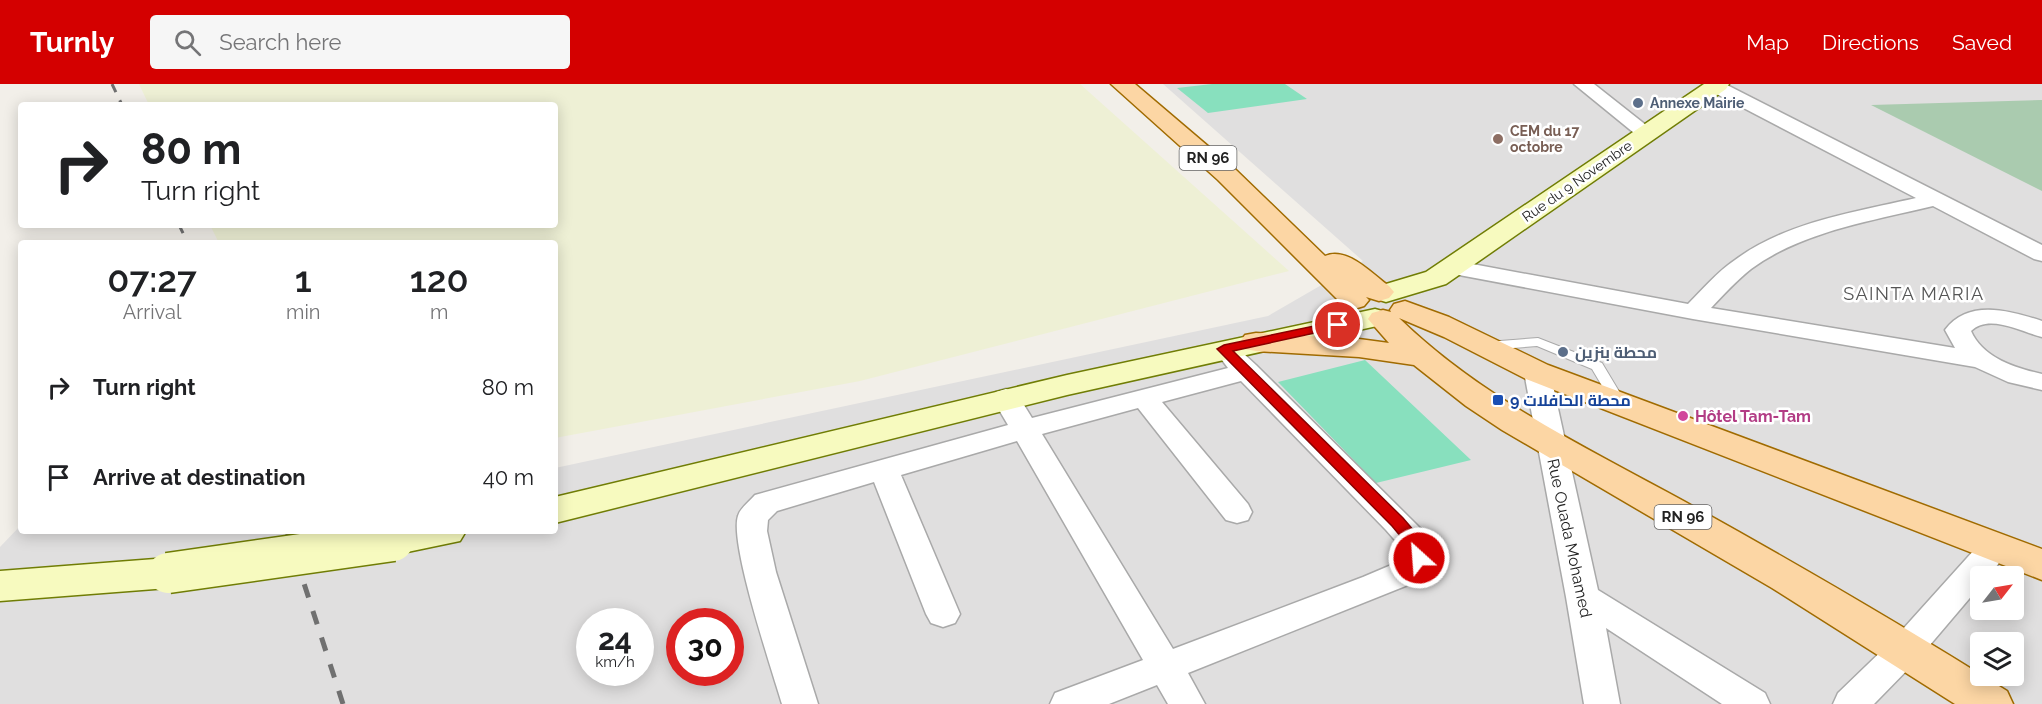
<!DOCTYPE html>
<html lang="en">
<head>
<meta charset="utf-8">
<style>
	:root { --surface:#fff; --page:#f6f6f6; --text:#202124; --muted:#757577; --accent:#d40000 }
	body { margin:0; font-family:Raleway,Cairo,sans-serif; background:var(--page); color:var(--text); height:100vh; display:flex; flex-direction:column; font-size:22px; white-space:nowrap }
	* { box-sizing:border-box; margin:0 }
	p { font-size:20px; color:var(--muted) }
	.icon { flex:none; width:33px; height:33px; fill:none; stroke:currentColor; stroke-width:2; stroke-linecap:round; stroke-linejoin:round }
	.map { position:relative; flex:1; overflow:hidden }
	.side { position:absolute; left:18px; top:156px; width:540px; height:294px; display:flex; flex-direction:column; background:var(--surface); border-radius:6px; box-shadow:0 3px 15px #0003 }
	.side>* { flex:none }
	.hud { position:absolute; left:18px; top:18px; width:540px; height:126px; border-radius:6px; box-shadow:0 3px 15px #0003; background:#fff; color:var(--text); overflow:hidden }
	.needle { width:39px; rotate:59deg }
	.fabs { position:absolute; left:1970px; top:482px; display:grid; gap:12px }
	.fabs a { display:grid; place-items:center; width:54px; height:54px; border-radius:6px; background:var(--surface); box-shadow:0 3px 15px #0003; font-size:30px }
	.speed { position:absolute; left:576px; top:524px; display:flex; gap:12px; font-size:30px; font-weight:700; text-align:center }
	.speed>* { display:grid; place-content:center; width:78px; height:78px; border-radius:50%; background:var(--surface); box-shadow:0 3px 15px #0003; line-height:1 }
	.speed small { font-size:15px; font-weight:400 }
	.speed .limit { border:9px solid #d22; background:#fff; color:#111 }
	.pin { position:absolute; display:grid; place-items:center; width:51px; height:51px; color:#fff; margin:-26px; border:3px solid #fff; border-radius:50%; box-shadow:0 2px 6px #0007 }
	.me { position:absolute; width:66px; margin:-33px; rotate:334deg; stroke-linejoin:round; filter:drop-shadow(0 0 4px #0008) }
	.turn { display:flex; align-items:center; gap:21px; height:126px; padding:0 24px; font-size:27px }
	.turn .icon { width:78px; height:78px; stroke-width:2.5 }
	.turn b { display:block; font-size:42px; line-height:51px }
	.eta { display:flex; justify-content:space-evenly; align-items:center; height:102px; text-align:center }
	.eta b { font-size:36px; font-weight:600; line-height:42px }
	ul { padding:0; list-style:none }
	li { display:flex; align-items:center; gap:18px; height:90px; padding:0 24px }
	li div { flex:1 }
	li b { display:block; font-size:22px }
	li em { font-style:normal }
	header { display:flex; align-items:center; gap:36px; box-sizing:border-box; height:84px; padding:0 30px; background:var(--accent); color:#fff }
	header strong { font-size:28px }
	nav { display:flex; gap:33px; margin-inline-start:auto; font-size:21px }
	.search { width:420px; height:54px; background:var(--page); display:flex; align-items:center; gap:15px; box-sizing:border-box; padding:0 21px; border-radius:6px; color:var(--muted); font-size:22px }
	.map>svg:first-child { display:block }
	.residential { fill:#e0dfdf; fill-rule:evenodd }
	.farmland { fill:#eef0d5 }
	.cemetery { fill:#aacbaf }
	.pitch { fill:#88e0be }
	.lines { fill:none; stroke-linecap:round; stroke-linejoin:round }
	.lane-casing { stroke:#a9a9a9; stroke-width:2 }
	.street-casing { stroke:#a9a9a9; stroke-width:3 }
	.secondary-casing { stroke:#707d05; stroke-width:3 }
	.primary-casing { stroke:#a06b00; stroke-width:3 }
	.lane { fill:#fff; fill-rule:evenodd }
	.street { fill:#fff; fill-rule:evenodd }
	.secondary { fill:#f7fabf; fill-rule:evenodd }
	.primary { fill:#fcd6a4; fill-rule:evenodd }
	.rail-far1 { stroke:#707070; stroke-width:3; stroke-dasharray:9 9; stroke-linecap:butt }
	.rail { stroke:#707070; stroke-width:5; stroke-dasharray:14 14; stroke-linecap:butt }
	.secondary-bridge-casing { stroke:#707d05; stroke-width:43; stroke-linecap:butt }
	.secondary-bridge { stroke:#f7fabf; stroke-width:40 }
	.route { fill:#d40000; stroke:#8a0000; stroke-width:1.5 }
	.service-dot { fill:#5c6f8a; stroke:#fff; stroke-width:2 }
	.education-dot { fill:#8d6e63; stroke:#fff; stroke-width:2 }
	.transit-dot { fill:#1a4fb4; stroke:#fff; stroke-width:2 }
	.hotel-dot { fill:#d1479c; stroke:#fff; stroke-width:2 }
	.labels { text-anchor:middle; stroke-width:5; stroke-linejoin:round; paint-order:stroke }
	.far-service-label { font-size:14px; font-weight:bold; fill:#4e5e75; stroke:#fff; text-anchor:start }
	.far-education-label { font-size:14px; font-weight:bold; fill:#785e54; stroke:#fff; text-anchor:start }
	.far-street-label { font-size:14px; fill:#222; stroke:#fff }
	.shield { fill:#fff; stroke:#646464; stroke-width:1.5 }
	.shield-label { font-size:15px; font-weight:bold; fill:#222 }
	.service-label { font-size:16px; font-weight:bold; fill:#4e5e75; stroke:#fff; text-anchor:start }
	.transit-label { font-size:16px; font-weight:bold; fill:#164399; stroke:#fff; text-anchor:start }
	.hotel-label { font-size:16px; font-weight:bold; fill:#b23c85; stroke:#fff; text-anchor:start }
	.street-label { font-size:16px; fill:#222; stroke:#fff }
	.neighbourhood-label { font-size:18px; letter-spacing:1.5px; fill:#555; stroke:#fff }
</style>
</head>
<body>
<header>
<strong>Turnly</strong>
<div class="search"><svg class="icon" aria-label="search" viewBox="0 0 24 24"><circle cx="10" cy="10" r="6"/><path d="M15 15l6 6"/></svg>Search here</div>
<nav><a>Map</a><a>Directions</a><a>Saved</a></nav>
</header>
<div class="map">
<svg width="2042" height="620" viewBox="0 0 2042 620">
	<rect width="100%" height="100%" fill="#f2efe9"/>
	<path class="residential" d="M1163,0H2042V620H0V463L21,441V447H555V384L1268,232L1363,177ZM1980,492H2013V525H1980ZM590,537H640V588H590ZM680,537H730V588H680ZM1980,558H2013V591H1980Z"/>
	<path class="farmland" d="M139,0H1080L1289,187L860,297L555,354V159H219L210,141H555V21H149Z"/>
	<path class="cemetery" d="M2042,16V107L1871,21L2041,16Z"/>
	<path class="pitch" d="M1212,0H1285L1307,15L1208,29L1177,4Z
		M1365,276L1471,376L1376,399L1278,298Z"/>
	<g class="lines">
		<g class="lane-casing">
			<path id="lane" d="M1538,254L1602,279L1626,319L1624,322H1614L1592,285L1537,262L1487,266L1481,262L1487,258Z"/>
		</g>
		<g class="street-casing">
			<path id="street" d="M1574,0H1594L1656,49L1653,53H1639Z
				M1708,0H1725L2042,161V177L2034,175L1933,122C1872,137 1803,147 1751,185C1736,197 1724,210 1711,224L1955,264L1945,246C1968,214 2011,227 2042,237V253C2022,248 1989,229 1971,247C1983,274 2015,284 2042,290V306L2008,298L1975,283L1693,235L1443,188L1439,183L1443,178L1451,176L1688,220C1703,205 1717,188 1735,176C1786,138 1855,128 1916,114L1709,6Z
				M1235,268L1244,270L1256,281L1426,450L1435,474L1418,497L1188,589L1205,620H1168L1157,601L1109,620H1050L1055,609L1143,576L1017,357L901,391L960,530L955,539L943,543L931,539L926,530L874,398L777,427L768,436L767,447L776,488L818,620H782C772,586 729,459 738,432C740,424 749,418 755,411L1008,341L992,314L996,308L1006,305L1016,308L1032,334L1228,284L1222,276L1226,270ZM1241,297L1386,446L1400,462L1402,472L1396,479L1363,493L1173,565L1042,350L1138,324L1226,436L1237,439L1248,436L1252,428L1248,420L1162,318Z
				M1537,280L1546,282L1550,288L1598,506L1765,609L1770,620H1722L1606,544L1620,620H1584L1566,513L1524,288L1528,282Z
				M1995,451L2006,455L2011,463L1989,492H1980V502L1918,575L1874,620H1833L1838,609L1894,555L1984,455Z"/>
		</g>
		<g class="secondary-casing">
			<path id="secondary" d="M1704,0H1729L1726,5L1446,200L1386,218L1376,215L1371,209L1376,203L1426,188Z
				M1375,225L1386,228L1390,234L1386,240L1067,311L555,439V413L1067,291Z
				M380,447H466L460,457L393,471L379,467L374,457Z
				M168,474L182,478L188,489L182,500L168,504L0,517V487Z"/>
		</g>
		<g class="primary-casing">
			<path id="primary" d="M1111,0H1135L1236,86L1325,172C1347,162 1372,190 1389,202L1394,208L1389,214L1379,217L1366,213L1369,216L1364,222L1354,225L1344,222L1218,96Z
				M1405,217L1449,233L1548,281L2042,465V496L1526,295L1444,253L1399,234C1482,315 1589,365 1689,420C1797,480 1904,542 2007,607L2013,620H1955L1772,504L1502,346L1466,322L1414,281L1359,273L1256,267L1245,265L1240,258L1245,251L1256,249L1359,255L1389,259L1368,235L1372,229L1383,226L1391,228L1390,226L1394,220Z"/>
		</g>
		<use href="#lane" class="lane"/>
		<use href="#street" class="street"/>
		<use href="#secondary" class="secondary"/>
		<use href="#primary" class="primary"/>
		<path class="rail-far1" d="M112,0L122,21
			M179,141L188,159"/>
		<path class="rail" d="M287,447L343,620"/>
		<g class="secondary-bridge-casing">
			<path id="secondary-bridge" d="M168,489L393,457"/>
		</g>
		<use href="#secondary-bridge" class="secondary-bridge"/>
	</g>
	<path class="route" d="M1338,237L1344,241L1342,243L1233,267L1403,434L1420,454L1427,474L1424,479H1413L1407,460L1392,442L1217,265L1224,261Z"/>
	<g class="service-dot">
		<circle cx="1638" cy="19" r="6"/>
		<circle cx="1563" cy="268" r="6"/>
	</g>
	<circle class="education-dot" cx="1498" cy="55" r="6"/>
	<rect class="transit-dot" x="1492" y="310" width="12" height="12" rx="3"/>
	<circle class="hotel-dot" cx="1683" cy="332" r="6"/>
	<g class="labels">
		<g class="far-service-label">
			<text x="1650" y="24">Annexe Mairie</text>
		</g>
		<g class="far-education-label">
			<text x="1510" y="52">CEM du 17<tspan x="1510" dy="16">octobre</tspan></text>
		</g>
		<g class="far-street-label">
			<text transform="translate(1577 97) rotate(-35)" y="5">Rue du 9 Novembre</text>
		</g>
		<g class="shield">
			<rect x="1179.5" y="62" width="57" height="24" rx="4.5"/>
			<rect x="1654.5" y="421" width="57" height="24" rx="4.5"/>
		</g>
		<g class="shield-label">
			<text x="1208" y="79">RN 96</text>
			<text x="1683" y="438">RN 96</text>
		</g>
		<g class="service-label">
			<text x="1575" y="274">محطة بنزين</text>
		</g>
		<g class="transit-label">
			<text x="1510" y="322">محطة الحافلات 9</text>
		</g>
		<g class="hotel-label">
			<text x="1695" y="338">Hôtel Tam-Tam</text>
		</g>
		<g class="street-label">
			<text transform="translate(1570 454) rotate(78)" y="6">Rue Ouada Mohamed</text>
		</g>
		<g class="neighbourhood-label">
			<text x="1914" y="216">SAINTA MARIA</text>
		</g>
	</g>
</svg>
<div class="fabs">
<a><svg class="needle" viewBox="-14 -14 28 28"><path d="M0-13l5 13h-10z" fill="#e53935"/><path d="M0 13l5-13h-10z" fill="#757577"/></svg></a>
<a><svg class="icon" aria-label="layers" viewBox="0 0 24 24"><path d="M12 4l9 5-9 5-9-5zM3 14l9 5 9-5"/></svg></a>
</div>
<div class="speed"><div>24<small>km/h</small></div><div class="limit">30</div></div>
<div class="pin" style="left:1338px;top:241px;background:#d93025"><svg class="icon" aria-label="arrive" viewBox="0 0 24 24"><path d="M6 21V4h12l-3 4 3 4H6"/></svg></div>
<svg class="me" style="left:1419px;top:474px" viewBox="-20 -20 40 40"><circle r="17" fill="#d40000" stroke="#fff" stroke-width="3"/><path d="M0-11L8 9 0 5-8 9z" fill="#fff"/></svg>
<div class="hud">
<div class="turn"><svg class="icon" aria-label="right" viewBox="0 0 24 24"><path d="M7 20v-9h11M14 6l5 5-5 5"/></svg><div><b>80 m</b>Turn right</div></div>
</div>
<section class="side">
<div class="eta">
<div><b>07:27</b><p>Arrival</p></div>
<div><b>1</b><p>min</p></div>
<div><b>120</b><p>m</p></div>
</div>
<ul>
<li><svg class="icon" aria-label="right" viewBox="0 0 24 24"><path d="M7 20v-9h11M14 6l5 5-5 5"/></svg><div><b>Turn right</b></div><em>80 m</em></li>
<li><svg class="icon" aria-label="arrive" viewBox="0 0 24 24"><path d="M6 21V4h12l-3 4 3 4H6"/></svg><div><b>Arrive at destination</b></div><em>40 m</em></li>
</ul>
</section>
</div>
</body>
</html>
